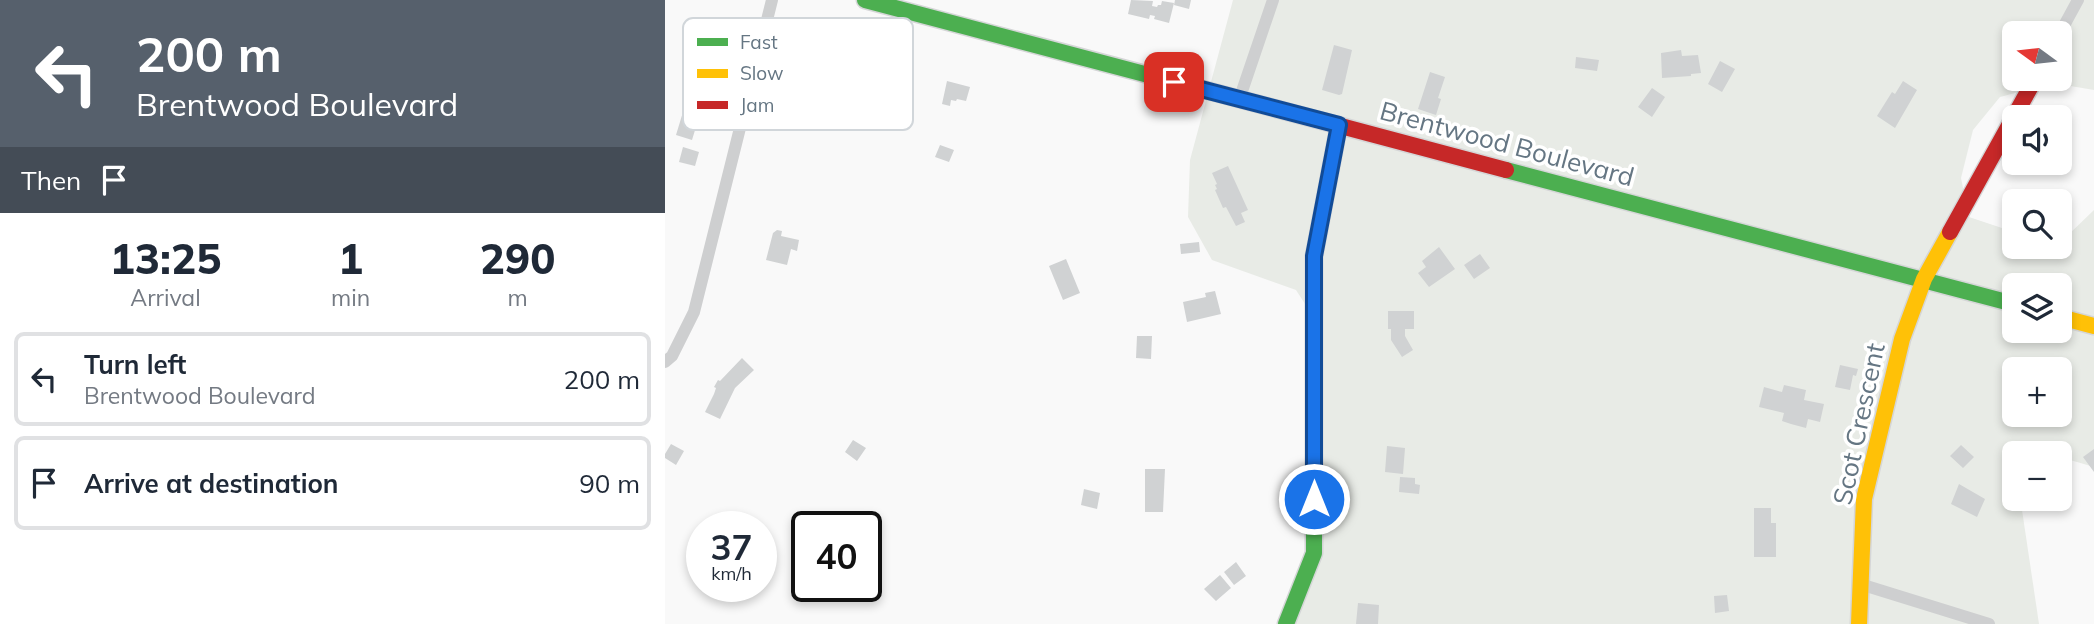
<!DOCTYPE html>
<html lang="en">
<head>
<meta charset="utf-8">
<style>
	:root { --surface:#fff; --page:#f6f6f7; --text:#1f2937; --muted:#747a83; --line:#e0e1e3 }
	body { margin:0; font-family:Mulish,sans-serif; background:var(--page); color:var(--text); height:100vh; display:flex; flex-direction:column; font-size:26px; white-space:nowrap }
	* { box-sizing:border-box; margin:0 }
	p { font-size:23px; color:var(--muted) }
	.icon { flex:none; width:38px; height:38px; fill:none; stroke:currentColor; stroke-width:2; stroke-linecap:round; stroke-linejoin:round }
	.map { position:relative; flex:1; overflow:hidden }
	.side { display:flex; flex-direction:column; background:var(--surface); width:665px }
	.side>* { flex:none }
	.banner { background:#56606c; color:#fff; overflow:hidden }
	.needle { width:46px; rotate:285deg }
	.tools { position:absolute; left:1337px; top:21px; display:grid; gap:14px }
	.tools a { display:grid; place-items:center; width:70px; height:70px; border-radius:10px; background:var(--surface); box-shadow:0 4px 10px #0003; font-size:35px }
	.speed { position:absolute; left:21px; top:511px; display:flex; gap:14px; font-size:35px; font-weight:700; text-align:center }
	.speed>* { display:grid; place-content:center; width:91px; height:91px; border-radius:50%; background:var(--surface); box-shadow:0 4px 10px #0003; line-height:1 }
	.speed small { font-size:18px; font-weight:400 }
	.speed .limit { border:4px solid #111; border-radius:10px; background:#fff; color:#111 }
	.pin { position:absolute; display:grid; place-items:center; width:60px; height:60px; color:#fff; margin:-30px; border-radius:14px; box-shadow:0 4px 10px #0006 }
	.me { position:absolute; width:77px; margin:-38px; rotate:0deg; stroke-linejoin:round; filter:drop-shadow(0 0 5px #0008) }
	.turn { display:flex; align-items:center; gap:24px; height:147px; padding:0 21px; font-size:32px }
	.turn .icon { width:91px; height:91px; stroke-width:2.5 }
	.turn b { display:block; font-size:49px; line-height:60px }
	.then { display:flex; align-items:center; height:66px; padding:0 21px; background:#0003; gap:14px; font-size:26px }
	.eta { display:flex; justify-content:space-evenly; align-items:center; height:119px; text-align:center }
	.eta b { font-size:42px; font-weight:800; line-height:49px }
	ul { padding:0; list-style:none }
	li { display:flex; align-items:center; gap:21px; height:94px; margin:0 14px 10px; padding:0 7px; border:4px solid var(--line); border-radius:10px }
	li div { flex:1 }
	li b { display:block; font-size:26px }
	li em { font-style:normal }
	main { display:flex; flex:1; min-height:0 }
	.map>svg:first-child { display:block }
	.green { fill:#e8ebe6; fill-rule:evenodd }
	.building { fill:#d0d2d3 }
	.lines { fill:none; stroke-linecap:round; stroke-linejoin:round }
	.fast-casing { stroke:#d5d6d7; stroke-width:19 }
	.slow-casing { stroke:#d5d6d7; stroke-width:19 }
	.jam-casing { stroke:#d5d6d7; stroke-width:19 }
	.street { stroke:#cecfd0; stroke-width:12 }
	.fast { stroke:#4caf50; stroke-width:16 }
	.slow { stroke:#ffc107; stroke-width:16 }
	.jam { stroke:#c62828; stroke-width:16 }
	.route-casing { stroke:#114b97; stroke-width:18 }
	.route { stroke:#1a73e8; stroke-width:12 }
	.labels { text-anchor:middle; stroke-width:7; stroke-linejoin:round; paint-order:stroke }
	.street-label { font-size:26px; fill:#657683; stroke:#fff }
	.key { fill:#fff; stroke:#d1d6da; stroke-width:2 }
	.key-label { font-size:19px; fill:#657683 }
</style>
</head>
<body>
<main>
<section class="side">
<div class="banner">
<div class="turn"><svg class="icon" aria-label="left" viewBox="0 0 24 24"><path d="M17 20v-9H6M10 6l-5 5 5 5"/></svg><div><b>200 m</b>Brentwood Boulevard</div></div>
<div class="then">Then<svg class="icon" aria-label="arrive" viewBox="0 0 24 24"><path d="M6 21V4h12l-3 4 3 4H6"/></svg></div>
</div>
<div class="eta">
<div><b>13:25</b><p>Arrival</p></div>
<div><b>1</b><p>min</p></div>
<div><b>290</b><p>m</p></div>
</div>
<ul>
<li><svg class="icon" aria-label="left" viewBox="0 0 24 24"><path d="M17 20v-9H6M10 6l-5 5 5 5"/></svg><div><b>Turn left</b><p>Brentwood Boulevard</p></div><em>200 m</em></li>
<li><svg class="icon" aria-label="arrive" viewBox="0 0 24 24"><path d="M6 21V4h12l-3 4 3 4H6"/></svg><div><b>Arrive at destination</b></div><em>90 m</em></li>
</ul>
</section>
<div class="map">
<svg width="1429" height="624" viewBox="0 0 1429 624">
	<rect width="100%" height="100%" fill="#f9f9f9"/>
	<path class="green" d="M568,0H1429V90L1388,83L1335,97L1308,130L1296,178L1304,217L1349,232V247H1395V237H1401L1429,210V467L1395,457V453H1349V499H1360L1357,510L1374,624H618L655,528L651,321L631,290L547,260L523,217L525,160ZM1349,33H1395V79H1349ZM1349,285H1395V331H1349ZM1349,369H1395V415H1349Z"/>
	<path class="building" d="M466,0L488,1L487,6L492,7L493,5H496L497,1L509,3L504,23L489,19L490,16L485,15L484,19L463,14Z
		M510,0H526L524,9L509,5Z
		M669,45L687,50L677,94L674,95L657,90Z
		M1016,50L1017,56L1033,55L1036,73L1026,74V76L997,78L996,53Z
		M911,57L934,60L932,71L910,68Z
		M1055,61L1070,69L1057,92L1043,84Z
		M765,72L780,77L773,98L776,99L771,115L753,109Z
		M282,81L305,87L301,101L292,99L291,101L286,100L285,106L277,104Z
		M1238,81L1252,90L1230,128L1212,116L1227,92L1230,94Z
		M987,88L1000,97L987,117L973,107Z
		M18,112L34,117L27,140L11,135Z
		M275,145L289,150L284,162L270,157Z
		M18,147L34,152L30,166L14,162Z
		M563,166L583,210L576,213L580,222L571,226L561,207L558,208L550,190L552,189L550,185L552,184L547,173Z
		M112,230L117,231L116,236L134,240L132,251L126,249L122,265L101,260L108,233Z
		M534,242L535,252L516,254L515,244Z
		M774,247L790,269L764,287L753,273L761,267L757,261Z
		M815,254L825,268L809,279L799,265Z
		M401,259L415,293L398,300L384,266Z
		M550,291L556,314L522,322L518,302L541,297L540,293Z
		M723,311H749V329H740V336L748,350L737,357L726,340V329H723Z
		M472,336H487L486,359L471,358Z
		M77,358L89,370L70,388L55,419L40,412L49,394L51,388L49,387L53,380L55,381Z
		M1175,365L1193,369L1191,376L1188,375L1185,390L1170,387Z
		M1119,385L1141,390L1139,400L1159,404L1155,422L1143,419L1141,428L1126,424L1117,421L1119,413L1094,407L1099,387L1117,392Z
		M188,440L201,448L192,461L180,452Z
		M6,444L19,451L11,465L0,458V454Z
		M1296,445L1309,457L1298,468L1285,456Z
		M722,446L740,448L738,474L720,472Z
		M1429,449V472L1418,457Z
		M480,469H500L498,512H480Z
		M735,477L750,478V484L755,485L754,494L734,492Z
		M1294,484L1320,499L1312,517L1286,504Z
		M419,489L435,493L432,509L416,505Z
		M1089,508H1106V523H1111V557H1089Z
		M571,562L581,576L569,585L559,572Z
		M555,575L566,588L551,601L539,589Z
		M1062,595L1064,611L1050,613L1049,596Z
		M693,603L714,605L713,624H691Z"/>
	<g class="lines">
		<g class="fast-casing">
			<path id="fast" d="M200,0L612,109
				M841,170L1349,304
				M621,624L649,553V256L674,125"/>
		</g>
		<g class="slow-casing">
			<path id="slow" d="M1395,317L1429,326
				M1194,624L1199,499L1237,339L1259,279L1285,232"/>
		</g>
		<g class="jam-casing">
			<path id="jam" d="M612,109L841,170
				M1285,232L1370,79"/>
		</g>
		<path class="street" d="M1395,33L1413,0
			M574,100L608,0
			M0,362L7,356L29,312L107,0
			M1195,584L1324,624"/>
		<use href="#fast" class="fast"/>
		<use href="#slow" class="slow"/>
		<use href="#jam" class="jam"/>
	</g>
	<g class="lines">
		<g class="route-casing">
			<path id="route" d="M509,82L674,125L649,256V499"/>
		</g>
		<use href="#route" class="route"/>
	</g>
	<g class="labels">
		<g class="street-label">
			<text transform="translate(842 144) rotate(15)" y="9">Brentwood Boulevard</text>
			<text transform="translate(1194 424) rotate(-78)" y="9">Scot Crescent</text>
		</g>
	</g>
	<rect x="18" y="18" width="230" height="112" rx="10" class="key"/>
	<rect x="32" y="38" width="31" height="8" fill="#4caf50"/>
	<rect x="32" y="69" width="31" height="9" fill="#ffc107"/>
	<rect x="32" y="101" width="31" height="8" fill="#c62828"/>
	<g class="key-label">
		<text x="75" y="49">Fast</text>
		<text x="75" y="80">Slow</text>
		<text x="75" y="112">Jam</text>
	</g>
</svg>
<div class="tools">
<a><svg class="needle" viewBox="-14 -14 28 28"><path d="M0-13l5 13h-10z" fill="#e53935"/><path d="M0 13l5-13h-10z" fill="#747a83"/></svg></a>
<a><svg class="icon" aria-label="sound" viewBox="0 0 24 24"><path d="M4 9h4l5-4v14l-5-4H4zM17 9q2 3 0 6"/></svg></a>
<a><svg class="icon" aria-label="search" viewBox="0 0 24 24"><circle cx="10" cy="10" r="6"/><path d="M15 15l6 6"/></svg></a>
<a><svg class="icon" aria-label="layers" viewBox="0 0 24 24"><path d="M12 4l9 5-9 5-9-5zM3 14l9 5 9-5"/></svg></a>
<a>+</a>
<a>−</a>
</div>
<div class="speed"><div>37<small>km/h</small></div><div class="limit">40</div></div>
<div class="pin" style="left:509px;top:82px;background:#d93025"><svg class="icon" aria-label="arrive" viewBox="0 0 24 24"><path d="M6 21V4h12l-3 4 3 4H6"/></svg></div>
<svg class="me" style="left:649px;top:499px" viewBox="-20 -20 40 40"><circle r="17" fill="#1a73e8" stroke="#fff" stroke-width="3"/><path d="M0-11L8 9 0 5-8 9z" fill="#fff"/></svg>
</div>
</main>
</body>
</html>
